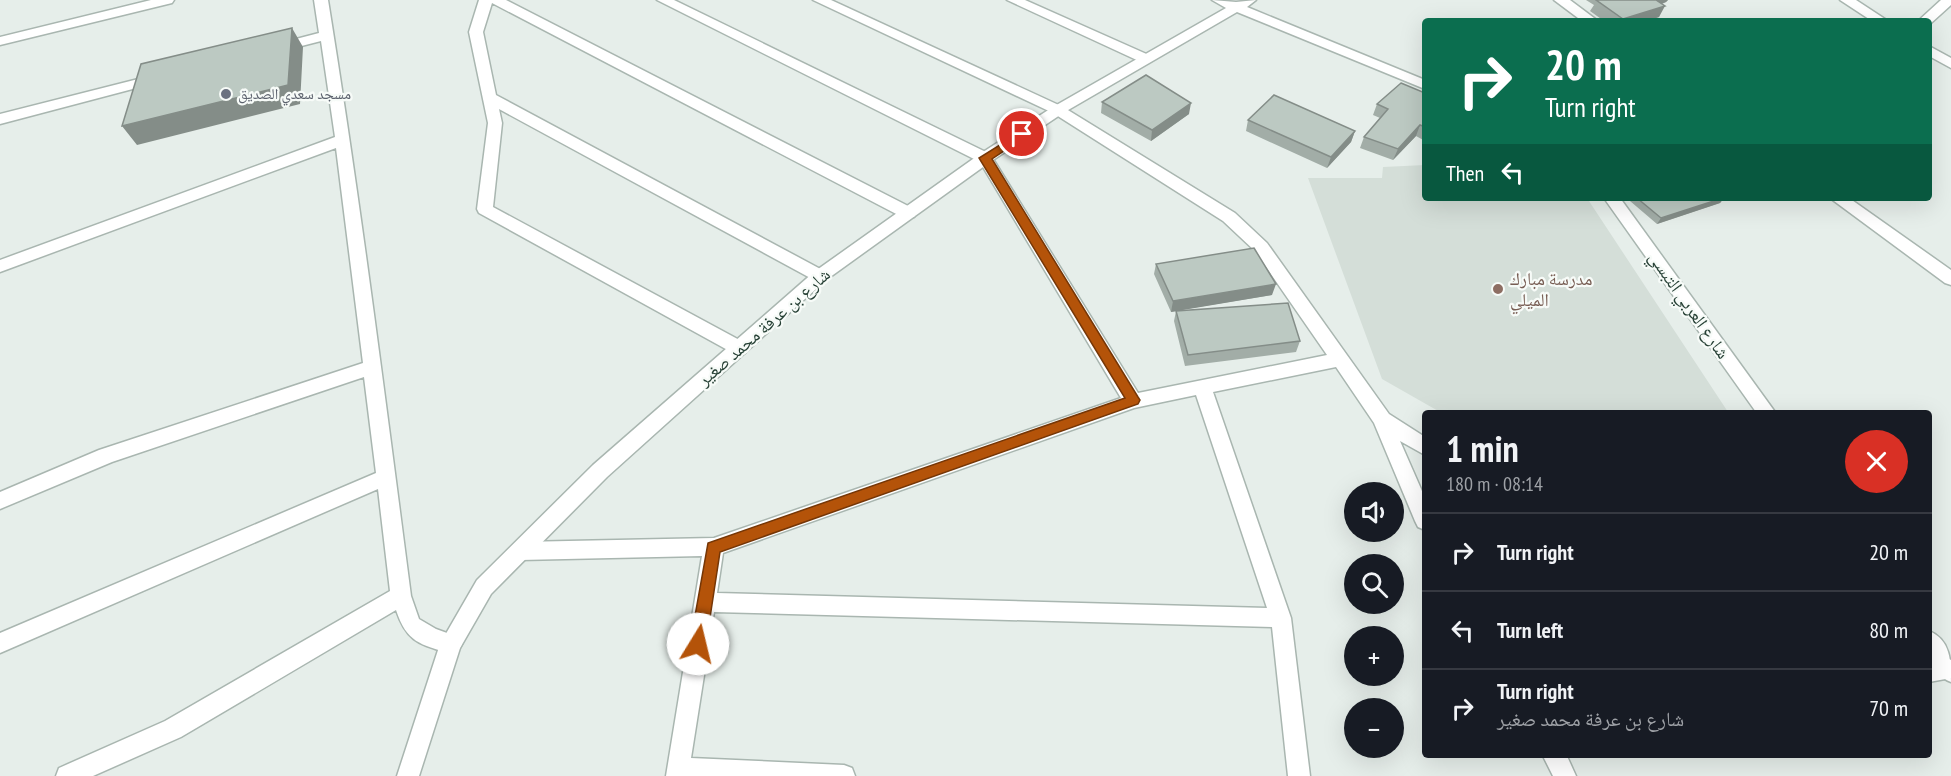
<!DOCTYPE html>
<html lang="en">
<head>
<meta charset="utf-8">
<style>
	:root { --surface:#171b24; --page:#20242c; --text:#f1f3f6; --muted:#9ea1a6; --line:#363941 }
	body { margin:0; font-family:"PT Sans Narrow","Noto Naskh Arabic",sans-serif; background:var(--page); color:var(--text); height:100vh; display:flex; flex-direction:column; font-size:22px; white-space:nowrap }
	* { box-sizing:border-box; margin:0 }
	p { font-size:20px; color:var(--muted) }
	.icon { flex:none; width:33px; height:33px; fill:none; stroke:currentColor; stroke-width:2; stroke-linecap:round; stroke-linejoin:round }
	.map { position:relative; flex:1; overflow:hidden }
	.details { position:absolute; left:1422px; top:410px; width:510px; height:348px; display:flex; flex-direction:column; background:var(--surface); border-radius:6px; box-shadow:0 6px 24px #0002 }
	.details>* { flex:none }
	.top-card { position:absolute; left:1422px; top:18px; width:510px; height:183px; border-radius:6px; box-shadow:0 6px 24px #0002; background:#0b6e4f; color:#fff; overflow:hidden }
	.tools { position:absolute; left:1344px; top:482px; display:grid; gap:12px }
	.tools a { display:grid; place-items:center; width:60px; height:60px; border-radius:50%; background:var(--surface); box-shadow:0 6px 24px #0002; font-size:30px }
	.pin { position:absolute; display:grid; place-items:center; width:51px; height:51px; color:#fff; margin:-26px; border:3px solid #fff; border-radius:50%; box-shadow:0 2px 6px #0007 }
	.me { position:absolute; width:66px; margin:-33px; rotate:9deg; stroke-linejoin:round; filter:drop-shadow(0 0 4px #0008) }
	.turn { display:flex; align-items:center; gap:21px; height:126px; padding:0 24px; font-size:27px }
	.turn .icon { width:78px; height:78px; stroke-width:2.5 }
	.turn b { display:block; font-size:42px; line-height:51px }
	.then { display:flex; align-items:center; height:57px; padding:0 24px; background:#0003; gap:12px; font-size:22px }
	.round { display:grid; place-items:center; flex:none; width:63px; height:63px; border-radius:32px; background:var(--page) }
	.head { display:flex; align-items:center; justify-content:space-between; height:102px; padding:0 24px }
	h1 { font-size:36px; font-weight:800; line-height:45px }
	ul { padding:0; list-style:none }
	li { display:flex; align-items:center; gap:18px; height:78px; padding:0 24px; border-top:2px solid var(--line) }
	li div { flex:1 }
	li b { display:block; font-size:22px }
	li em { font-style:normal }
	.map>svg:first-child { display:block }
	.built { fill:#d4ded8 }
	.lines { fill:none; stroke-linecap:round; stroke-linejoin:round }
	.minor-casing { stroke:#a9b6b0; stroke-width:3 }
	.tertiary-casing { stroke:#a9b6b0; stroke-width:3 }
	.minor { fill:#fff; fill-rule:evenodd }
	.tertiary { fill:#fff; fill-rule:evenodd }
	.wall { fill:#a2ada7 }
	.shaded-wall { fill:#848d88 }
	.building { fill:#bcc9c2; stroke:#848d88; stroke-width:1.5 }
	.route { fill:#b45309; stroke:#753606; stroke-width:1.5 }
	.worship-dot { fill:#6b7280; stroke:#f7fbf8; stroke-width:2 }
	.education-dot { fill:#8d6e63; stroke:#f7fbf8; stroke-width:2 }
	.labels { text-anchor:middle; stroke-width:4.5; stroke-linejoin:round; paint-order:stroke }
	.far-worship-label { font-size:15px; fill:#5b616d; stroke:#f7fbf8; text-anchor:start }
	.education-label { font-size:18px; fill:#785e54; stroke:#f7fbf8; text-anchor:start }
	.street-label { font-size:18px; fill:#264035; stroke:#f7fbf8 }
</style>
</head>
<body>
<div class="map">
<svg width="1951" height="776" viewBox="0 0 1951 776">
	<rect width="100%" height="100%" fill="#e6eeea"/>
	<path class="built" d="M1425,165V198H1587L1728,412H1440L1382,379L1308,178H1382L1383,167Z"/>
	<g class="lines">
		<g class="minor-casing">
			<path id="minor" d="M151,0H174L172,3L0,45V37Z
				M314,0H328C360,198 385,397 411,596L419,619L436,629L458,637L462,644L458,651L451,654C420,644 407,643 396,610L181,737L93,776H56L59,768L165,721L390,591L378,489L0,653V633L376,473L364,377L112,462L0,509V492L99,450L363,363L336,148L0,272V260L335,137L321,41L278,52L271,48L273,45L319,33Z
				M479,0H506L914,209L916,213L914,217H902L492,3L483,32L496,95L826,272L828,276L826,280H814L499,109L502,123L493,207L745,343L748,348L745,353L739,355L733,353L479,213L477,209L488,123L469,32Z
				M657,0H674L990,154L1138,393L1327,355L1255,251L1223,221L1053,113L813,0H831L1063,107L1235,213L1267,243L1389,414L1425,437V455L1400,441L1425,498V530L1418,527L1415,521L1374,423L1336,367L1213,392L1291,618L1310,776H1288L1272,627L714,612L691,758L844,765L852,768L855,776H666L702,556L520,560L513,557L510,551L513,545L520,542L714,538L1121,398L980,162ZM1196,395L1267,608L717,593L723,553L1134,408Z
				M1007,0H1025L1151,56L1153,59L1146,63L1141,62Z
				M1554,0H1570L1598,21H1582Z
				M1840,0H1856L1888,21H1872Z
				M1941,0H1951V5L1930,24L1929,21H1918Z
				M1929,46L1951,58V68L1929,56Z
				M158,74L163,75L165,78L163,81L0,124V114Z
				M1830,198H1849L1951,270V285L1945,283Z
				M1949,659L1951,660V678L1929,682V662Z
				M1542,754H1566L1576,776H1553Z"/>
		</g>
		<g class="tertiary-casing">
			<path id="tertiary" d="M1212,0L1236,2L1256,0L1247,7L1425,80V89L1237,12L1063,113L990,162L826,280L607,477L491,594L460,648L419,776H397L440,644L477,580L593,465L814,272L980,154L1053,107L1226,8Z
				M1604,198H1620L1775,412H1756Z
				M1929,631C1951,640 1951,662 1951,682C1929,674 1929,651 1929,631Z"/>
		</g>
		<use href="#minor" class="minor"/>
		<use href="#tertiary" class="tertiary"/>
	</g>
	<path class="wall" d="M1586,0H1668L1666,2L1662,4L1659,17L1647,21H1604L1590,11L1594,5Z
		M1425,93V141L1416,136L1393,160L1360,148L1364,137L1380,118L1373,115L1377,104Z
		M1102,102L1189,114L1151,141L1101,113Z
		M1248,120L1355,131L1351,142L1327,168L1246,131Z
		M1632,198H1724L1720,203L1657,224L1630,201Z
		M1156,264L1272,295L1180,310L1300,341L1296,352L1185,366L1174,321L1176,311L1171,312L1154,274Z"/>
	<path class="shaded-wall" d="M1653,0H1668L1666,2L1647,9Z
		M1665,6L1659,17L1647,21H1622L1623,19Z
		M292,28L303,47L300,104L137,145L122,126Z
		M1191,103L1189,114L1151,141L1152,130Z
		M1420,125L1416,136L1393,160L1398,149Z
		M1355,131L1351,142L1327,168L1331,157Z
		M1724,198L1720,203L1657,224L1661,218Z
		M1276,284L1272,295L1171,312L1173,301Z"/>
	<path class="building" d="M1596,0H1656L1665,6L1623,19Z
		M292,28L288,85L122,126L141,64Z
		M1146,75L1191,103L1152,130L1102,102Z
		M1401,83L1425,93V127L1420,125L1398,149L1364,137L1388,109L1377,104Z
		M1274,95L1355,131L1331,157L1248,120Z
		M1637,198H1723L1661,218Z
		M1254,248L1276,284L1173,301L1156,264Z
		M1288,303L1300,341L1188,355L1176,311Z"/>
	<path class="route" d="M1022,131L1027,134L1025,137L992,159L1138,397L1140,400L1138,404L720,552L706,644L703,649L698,651L692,649L690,644L708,543L1125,398L979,158Z"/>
	<circle class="worship-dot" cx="226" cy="94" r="6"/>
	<circle class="education-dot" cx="1498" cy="289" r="6"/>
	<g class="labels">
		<g class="far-worship-label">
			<text x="238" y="99">مسجد سعدي الصديق</text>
		</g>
		<g class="education-label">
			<text x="1510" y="285">مدرسة مبارك<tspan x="1510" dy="21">الميلي</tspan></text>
		</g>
		<g class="street-label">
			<text transform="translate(1689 305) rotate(55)" y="6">شارع العربي التبسي</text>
			<text transform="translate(764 327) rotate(-41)" y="6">شارع بن عرفة محمد صغير</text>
		</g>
	</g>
</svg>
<div class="tools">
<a><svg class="icon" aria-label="sound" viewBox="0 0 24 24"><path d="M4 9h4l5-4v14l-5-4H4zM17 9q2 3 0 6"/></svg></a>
<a><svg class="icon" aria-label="search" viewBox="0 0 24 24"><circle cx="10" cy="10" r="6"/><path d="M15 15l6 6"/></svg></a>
<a>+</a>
<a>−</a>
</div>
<div class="pin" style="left:1022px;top:134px;background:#d93025"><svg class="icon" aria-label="arrive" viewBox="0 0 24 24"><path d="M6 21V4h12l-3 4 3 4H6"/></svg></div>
<svg class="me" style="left:698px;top:644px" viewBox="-20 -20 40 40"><circle r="19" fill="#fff"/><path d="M0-13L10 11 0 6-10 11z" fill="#b45309"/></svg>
<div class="top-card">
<div class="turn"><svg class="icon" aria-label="right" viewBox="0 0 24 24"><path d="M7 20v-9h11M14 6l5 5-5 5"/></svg><div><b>20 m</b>Turn right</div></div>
<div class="then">Then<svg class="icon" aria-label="left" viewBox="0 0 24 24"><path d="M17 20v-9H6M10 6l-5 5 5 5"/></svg></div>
</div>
<section class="details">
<div class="head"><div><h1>1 min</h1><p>180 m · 08:14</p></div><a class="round" style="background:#d93025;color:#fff"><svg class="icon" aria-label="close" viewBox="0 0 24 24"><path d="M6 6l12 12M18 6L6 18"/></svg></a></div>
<ul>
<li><svg class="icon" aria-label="right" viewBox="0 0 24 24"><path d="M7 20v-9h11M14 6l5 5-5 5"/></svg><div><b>Turn right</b></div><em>20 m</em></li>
<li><svg class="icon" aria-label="left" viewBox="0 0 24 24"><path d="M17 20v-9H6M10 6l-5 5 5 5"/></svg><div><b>Turn left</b></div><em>80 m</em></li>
<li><svg class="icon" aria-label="right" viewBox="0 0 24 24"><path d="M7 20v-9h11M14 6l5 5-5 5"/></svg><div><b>Turn right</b><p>شارع بن عرفة محمد صغير</p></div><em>70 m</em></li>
</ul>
</section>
</div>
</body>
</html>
